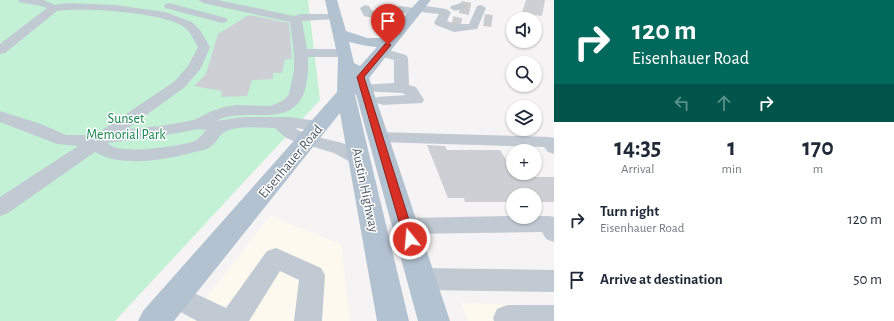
<!DOCTYPE html>
<html lang="en">
<head>
<meta charset="utf-8">
<style>
	:root { --surface:#fff; --page:#f6f6f7; --text:#1f2937; --muted:#747a83 }
	body { margin:0; font-family:"Alegreya Sans",sans-serif; background:var(--page); color:var(--text); height:100vh; display:flex; flex-direction:column; font-size:15px; white-space:nowrap }
	* { box-sizing:border-box; margin:0 }
	p { font-size:13px; color:var(--muted) }
	.icon { flex:none; width:22px; height:22px; fill:none; stroke:currentColor; stroke-width:2; stroke-linecap:round; stroke-linejoin:round }
	.map { position:relative; flex:1; overflow:hidden }
	.sheet { display:flex; flex-direction:column; background:var(--surface); width:340px }
	.sheet>* { flex:none }
	.hud { background:#00695c; color:#fff; overflow:hidden }
	.controls { position:absolute; left:506px; top:12px; display:grid; gap:8px }
	.controls a { display:grid; place-items:center; width:36px; height:36px; border-radius:50%; background:var(--surface); box-shadow:0 1px 3px #0004; font-size:20px }
	.pin { position:absolute; display:grid; place-items:center; width:34px; height:34px; color:#fff; margin:-41px -17px; border-radius:50% 50% 50% 0; rotate:-45deg; box-shadow:0 0 4px #0007 }
	.pin .icon { rotate:45deg }
	.me { position:absolute; width:44px; margin:-22px; rotate:343deg; stroke-linejoin:round; filter:drop-shadow(0 0 3px #0008) }
	.turn { display:flex; align-items:center; gap:14px; height:84px; padding:0 12px; font-size:18px }
	.turn .icon { width:52px; height:52px; stroke-width:2.5 }
	.turn b { display:block; font-size:28px; line-height:34px }
	.lanes { display:flex; align-items:center; height:38px; padding:0 12px; background:#0003; justify-content:center; gap:20px; direction:ltr }
	.lanes .off { opacity:.35 }
	.eta { display:flex; justify-content:space-evenly; align-items:center; height:68px; text-align:center }
	.eta b { font-size:24px; font-weight:700; line-height:28px }
	ul { padding:0; list-style:none }
	li { display:flex; align-items:center; gap:12px; height:60px; padding:0 12px }
	li div { flex:1 }
	li b { display:block; font-size:15px }
	li em { font-style:normal }
	main { display:flex; flex:1; min-height:0 }
	.map>svg:first-child { display:block }
	.commercial { fill:#fdf9ef }
	.green { fill:#c3f1d5 }
	.building { fill:#cdcfd5 }
	.lines { fill:none; stroke-linecap:round; stroke-linejoin:round }
	.minor-tunnel { stroke:#caccce; stroke-width:12; stroke-dasharray:12 6; stroke-linecap:butt }
	.minor { fill:#c1cad2; fill-rule:evenodd }
	.major { fill:#b3c2d1; fill-rule:evenodd }
	.route { fill:#d93025; stroke:#8d1f18 }
	.labels { text-anchor:middle; stroke-width:3; stroke-linejoin:round; paint-order:stroke }
	.park-label { font-size:14px; fill:#17864f; stroke:#fff }
	.street-label { font-size:14px; fill:#4a5661; stroke:#fff }
</style>
</head>
<body>
<main>
<div class="map">
<svg width="554" height="321" viewBox="0 0 554 321">
	<rect width="100%" height="100%" fill="#f5f3f3"/>
	<path class="commercial" d="M270,216L341,244L350,321H188Z
		M461,303L554,306V321H468Z"/>
	<path class="green" d="M0,0H308L320,100L115,321H0Z"/>
	<path class="building" d="M526,0H545L542,16L522,13Z
		M249,15L289,23L292,59H285L282,73H273V79L252,80L247,96L221,97L222,91L194,86L206,74L218,34Z
		M427,145L445,146L447,150H500L517,177H554V202H535V195H513V202H465L464,198H448Z"/>
	<g class="lines">
		<path class="minor-tunnel" d="M460,7L470,9
			M484,20L492,21
			M452,22L461,24"/>
		<path class="minor" d="M18,0H44L55,5L67,3L115,5L165,12L192,22L200,30L210,47L201,68L185,87L127,129L161,126L194,120L212,111L224,107L236,105L271,106L284,100L289,94L294,70V54L290,22L203,3L198,0H218L294,16L301,14H339L341,16L335,19L302,21L307,49H344L349,50L351,53L349,56L344,57H308C309,96 301,117 258,115C243,115 229,114 216,121L243,117H289L325,122L328,126L325,130L319,131L295,128C315,142 355,138 368,159L366,163L359,165L352,163L334,153L291,140L285,137L275,128C259,128 241,125 226,131C219,134 216,144 209,148C205,150 199,151 194,152C166,160 121,168 95,152L8,213L0,216V197L78,146L57,144L0,122V111L41,124L66,135H95L175,81L188,66L198,47C194,40 190,31 184,27C164,12 82,7 57,11L5,53L0,54V44L47,8L41,6L19,2ZM199,129L206,130C203,134 199,139 195,141C181,146 117,156 108,143L161,136Z
			M169,3L226,18L228,20L226,22L222,23L165,8L164,6L165,4Z
			M461,3L466,6L465,8L455,11L450,8L451,6Z
			M365,5L369,6L372,11H390L400,6L414,8L415,6L419,5L446,9L451,12L447,21L455,24H469L477,6L481,5L486,8L477,29L454,32L436,25L434,23L439,14L421,12L420,14L416,15L402,13L393,17H368L364,16L360,8Z
			M381,48L406,55L408,58L409,85L416,87L424,100L422,103L383,105L377,103L375,100L377,97L406,95L402,93L359,91L356,88L359,85L394,83V60L376,55L374,52L376,49Z
			M378,132L549,137L554,138V154L548,152L544,147L378,142L372,141L369,137L372,133Z
			M513,216H549L554,217V242L546,239L542,232L406,234L398,232L395,226L398,220L406,218Z
			M276,248L321,268L325,275L322,321H294L299,280L280,271L249,321H197L166,304L162,296L166,288L175,284L226,308L267,251Z
			M421,268L554,270V292L421,290L412,287L408,279L412,271Z
			M507,305H554V321H494L493,318L497,309Z"/>
		<path class="major" d="M325,0H337L346,31L367,38H380L387,36L419,0H431L369,78L450,321H418L356,94L355,95L409,321H377L340,113L174,321H138L143,311L337,92L338,58ZM349,42L367,46L377,47L360,66L354,63Z"/>
	</g>
	<path class="route" d="M388,43L391,45L364,77L415,239L414,242L410,244L406,242L404,239L357,77L385,44Z"/>
	<g class="labels">
		<g class="park-label">
			<text x="126" y="123">Sunset<tspan x="126" dy="16">Memorial Park</tspan></text>
		</g>
		<g class="street-label">
			<text transform="translate(290 161) rotate(-50)" y="5">Eisenhauer Road</text>
			<text transform="translate(366 190) rotate(78)" y="5">Austin Highway</text>
		</g>
	</g>
</svg>
<div class="controls">
<a><svg class="icon" aria-label="sound" viewBox="0 0 24 24"><path d="M4 9h4l5-4v14l-5-4H4zM17 9q2 3 0 6"/></svg></a>
<a><svg class="icon" aria-label="search" viewBox="0 0 24 24"><circle cx="10" cy="10" r="6"/><path d="M15 15l6 6"/></svg></a>
<a><svg class="icon" aria-label="layers" viewBox="0 0 24 24"><path d="M12 4l9 5-9 5-9-5zM3 14l9 5 9-5"/></svg></a>
<a>+</a>
<a>−</a>
</div>
<div class="pin" style="left:388px;top:45px;background:#d93025"><svg class="icon" aria-label="arrive" viewBox="0 0 24 24"><path d="M6 21V4h12l-3 4 3 4H6"/></svg></div>
<svg class="me" style="left:410px;top:239px" viewBox="-20 -20 40 40"><circle r="17" fill="#d93025" stroke="#fff" stroke-width="3"/><path d="M0-11L8 9 0 5-8 9z" fill="#fff"/></svg>
</div>
<section class="sheet">
<div class="hud">
<div class="turn"><svg class="icon" aria-label="right" viewBox="0 0 24 24"><path d="M7 20v-9h11M14 6l5 5-5 5"/></svg><div><b>120 m</b>Eisenhauer Road</div></div>
<div class="lanes"><svg class="icon off" aria-label="left" viewBox="0 0 24 24"><path d="M17 20v-9H6M10 6l-5 5 5 5"/></svg><svg class="icon off" aria-label="ahead" viewBox="0 0 24 24"><path d="M12 20V5M6 11l6-6 6 6"/></svg><svg class="icon" aria-label="right" viewBox="0 0 24 24"><path d="M7 20v-9h11M14 6l5 5-5 5"/></svg></div>
</div>
<div class="eta">
<div><b>14:35</b><p>Arrival</p></div>
<div><b>1</b><p>min</p></div>
<div><b>170</b><p>m</p></div>
</div>
<ul>
<li><svg class="icon" aria-label="right" viewBox="0 0 24 24"><path d="M7 20v-9h11M14 6l5 5-5 5"/></svg><div><b>Turn right</b><p>Eisenhauer Road</p></div><em>120 m</em></li>
<li><svg class="icon" aria-label="arrive" viewBox="0 0 24 24"><path d="M6 21V4h12l-3 4 3 4H6"/></svg><div><b>Arrive at destination</b></div><em>50 m</em></li>
</ul>
</section>
</main>
</body>
</html>
